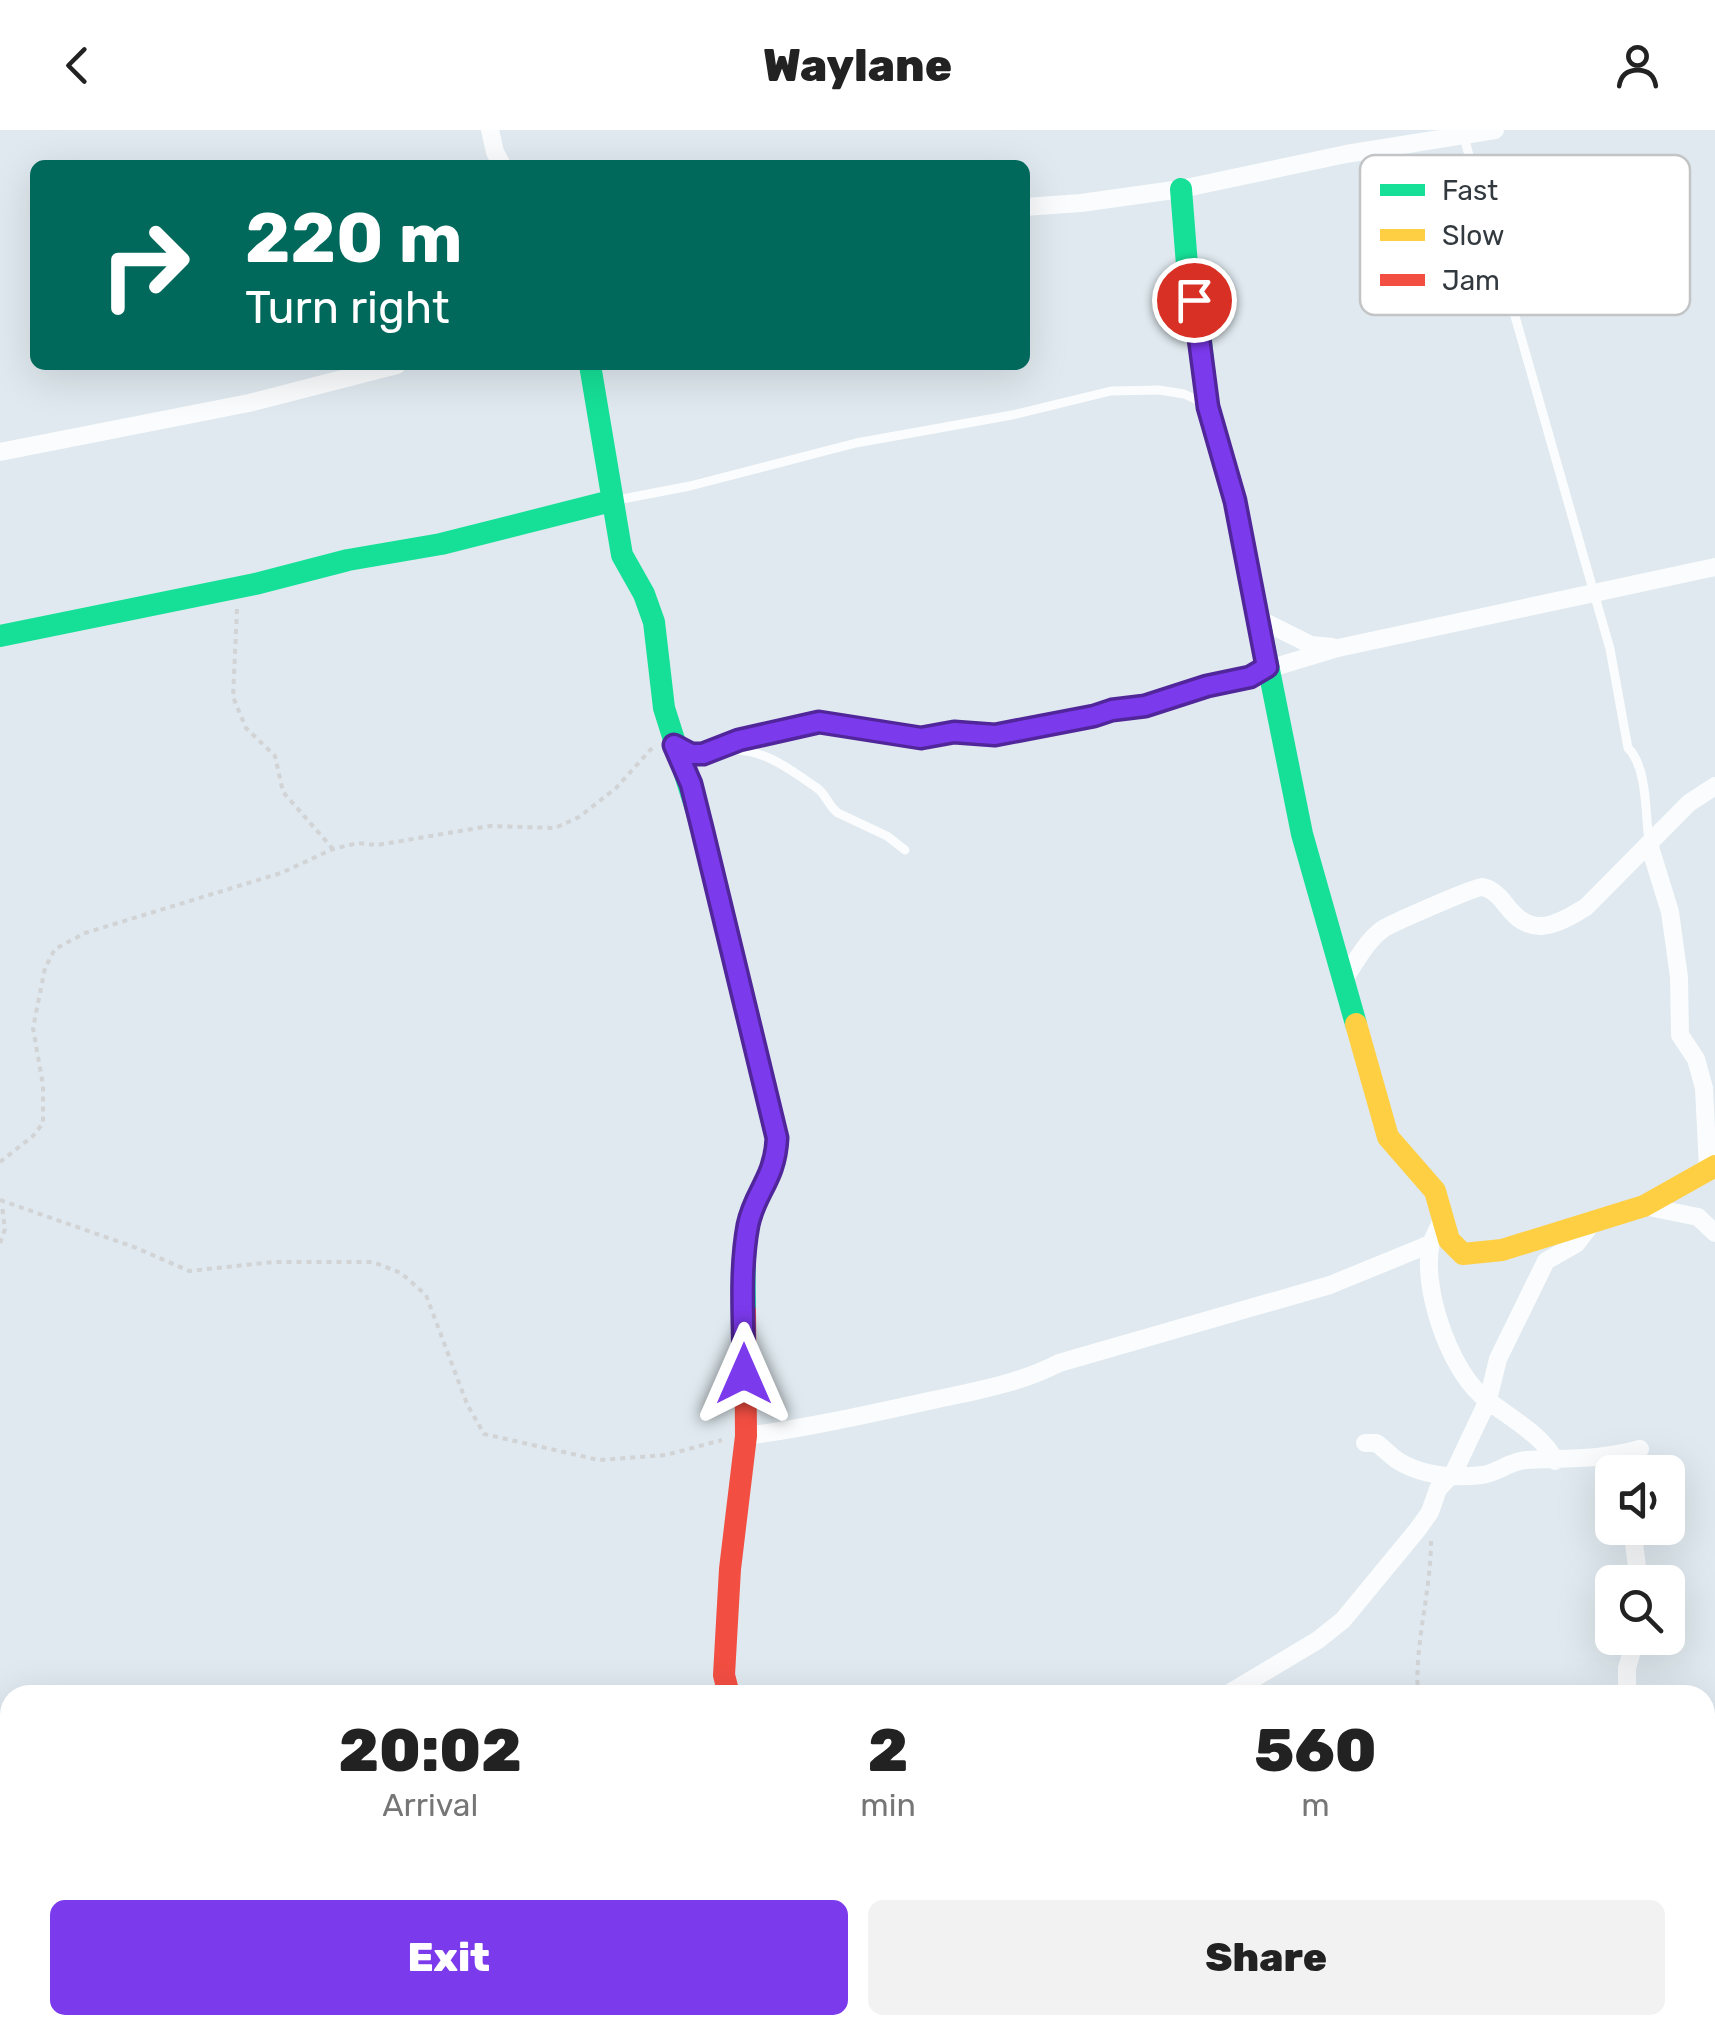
<!DOCTYPE html>
<html lang="en">
<head>
<meta charset="utf-8">
<style>
	:root { --surface:#fff; --page:#f2f2f2; --text:#222; --muted:#767676; --accent:#7c3aed }
	body { margin:0; font-family:Rubik,sans-serif; background:var(--page); color:var(--text); height:100vh; display:flex; flex-direction:column; font-size:38px; white-space:nowrap }
	* { box-sizing:border-box; margin:0 }
	p { font-size:32px; color:var(--muted) }
	.icon { flex:none; width:55px; height:55px; fill:none; stroke:currentColor; stroke-width:2; stroke-linecap:round; stroke-linejoin:round }
	.map { position:relative; flex:1; overflow:hidden }
	.sheet { position:absolute; left:0px; top:1555px; width:1715px; height:350px; display:flex; flex-direction:column; background:var(--surface); border-radius:30px 30px 0 0; box-shadow:0 10px 40px #0002 }
	.sheet>* { flex:none }
	.banner { position:absolute; left:30px; top:30px; width:1000px; height:210px; border-radius:15px; box-shadow:0 10px 40px #0002; background:#00695c; color:#fff; overflow:hidden }
	.tools { position:absolute; left:1595px; top:1325px; display:grid; gap:20px }
	.tools a { display:grid; place-items:center; width:90px; height:90px; border-radius:15px; background:var(--surface); box-shadow:0 10px 40px #0002; font-size:50px }
	.pin { position:absolute; display:grid; place-items:center; width:85px; height:85px; color:#fff; margin:-42px; border:5px solid #fff; border-radius:50%; box-shadow:0 2px 10px #0007 }
	.me { position:absolute; width:110px; margin:-55px; rotate:0deg; stroke-linejoin:round; filter:drop-shadow(0 0 8px #0008) }
	.turn { display:flex; align-items:center; gap:35px; height:210px; padding:0 50px; font-size:45px }
	.turn .icon { width:130px; height:130px; stroke-width:2.5 }
	.turn b { display:block; font-size:70px; line-height:85px }
	.eta { display:flex; justify-content:space-evenly; align-items:center; height:170px; text-align:center }
	.eta b { font-size:60px; font-weight:800; line-height:70px }
	.action { display:flex; gap:20px; margin-top:auto; padding:20px 50px }
	.action a { flex:1; height:115px; border-radius:15px; background:var(--accent); color:#fff; font-size:40px; font-weight:800; line-height:115px; text-align:center }
	.action a+a { background:var(--page); color:var(--text) }
	header { display:flex; justify-content:space-between; align-items:center; height:130px; padding:0 50px; background:var(--surface); font-size:45px; font-weight:800 }
	.map>svg:first-child { display:block }
	.lines { fill:none; stroke-linecap:round; stroke-linejoin:round }
	.path { stroke:#d1d3d5; stroke-width:4; stroke-dasharray:5 5; stroke-linecap:butt }
	.lane { stroke:#fafcfd; stroke-width:9 }
	.street { stroke:#fafcfd; stroke-width:18 }
	.fast { stroke:#16e098; stroke-width:22 }
	.slow { stroke:#ffcf43; stroke-width:22 }
	.jam { stroke:#f24e42; stroke-width:22 }
	.route-casing { stroke:#51269a; stroke-width:25 }
	.route { stroke:#7c3aed; stroke-width:18 }
	.key { fill:#fff; stroke:#c2c4c5; stroke-width:2.5 }
	.key-label { font-size:28px; fill:#333a3f }
</style>
</head>
<body>
<header><svg class="icon" aria-label="back" viewBox="0 0 24 24"><path d="M15 5l-7 7 7 7"/></svg>Waylane<svg class="icon" aria-label="person" viewBox="0 0 24 24"><circle cx="12" cy="8" r="4"/><path d="M4 21q1-7 8-7t8 7"/></svg></header>
<div class="map">
<svg width="1715" height="1905" viewBox="0 0 1715 1905">
	<rect width="100%" height="100%" fill="#dfe9ef"/>
	<g class="lines">
		<path class="path" d="M237,479L233,567L246,598L275,626L283,662L333,719
			M0,1032L33,1006L43,993V955L33,898L45,838L55,819L85,803L281,743L333,719L358,713L377,715L490,696L555,698L579,687L616,658L652,618
			M0,1070L134,1117L189,1141L273,1132H373L401,1143L426,1165L467,1274L484,1304L599,1330L666,1325L722,1310
			M0,1113L5,1099L2,1076
			M1418,1565C1414,1514 1431,1463 1431,1411
			M1705,1698L1715,1704
			M978,1895L983,1905
			M1454,1895L1457,1905"/>
		<path class="lane" d="M1463,4L1610,519L1628,618C1648,638 1645,684 1649,711
			M617,370L690,356L856,313L1012,285L1111,261L1159,260L1184,264L1202,272
			M727,620C763,618 788,638 817,658C826,664 828,676 838,683L887,706L905,720"/>
		<path class="street" d="M490,0L495,22L502,35
			M1025,77L1081,73L1181,59L1346,24L1495,0
			M0,322L249,273L397,235
			M1259,489L1311,515L1332,517
			M674,615L691,623L703,624L739,610L819,592L921,608L953,602L995,605L1094,586L1112,580L1145,576L1338,518L1715,437
			M1649,714L1670,782L1679,847L1680,905L1696,929L1704,958L1708,1039
			M1345,848C1355,833 1367,810 1383,799C1392,793 1475,757 1482,757C1491,758 1500,767 1506,775C1531,809 1555,796 1586,777L1689,673L1715,656
			M1644,1076L1698,1087L1715,1103
			M1431,1113C1421,1155 1448,1235 1480,1264C1502,1284 1544,1304 1555,1331
			M746,1306C806,1298 865,1285 924,1272C969,1262 1017,1255 1059,1233L1330,1155L1423,1117L1431,1113L1441,1092
			M1365,1313H1376C1384,1318 1391,1327 1400,1332C1424,1346 1455,1348 1482,1345C1497,1343 1510,1331 1526,1330C1564,1328 1602,1330 1640,1319
			M1612,1327L1626,1342
			M1632,1398L1639,1452
			M1226,1565L1318,1510L1343,1490L1418,1399L1430,1382L1438,1359L1454,1342L1488,1270L1498,1229L1546,1131L1576,1114L1593,1092
			M1627,1565V1538L1636,1508
			M715,1895L719,1905
			M883,1905L903,1895"/>
		<path class="fast" d="M1181,59L1187,135L1200,202L1208,277L1235,371L1302,704L1356,894
			M590,235L622,425L644,464L654,492L664,578L702,698L777,1008C776,1045 764,1046 754,1076C742,1109 745,1147 745,1181
			M0,506L255,454L348,430L441,414L611,371"/>
		<path class="slow" d="M1356,894L1388,1007L1435,1061L1449,1110L1463,1124L1502,1120L1644,1076L1715,1036"/>
		<path class="jam" d="M729,1565L724,1545L730,1439L746,1306L745,1181"/>
	</g>
	<g class="lines">
		<g class="route-casing">
			<path id="route" d="M744,1244C744,1195 739,1144 748,1095C755,1061 775,1050 777,1008L702,698L691,654L674,615L691,624H703L739,610L819,592L921,608L954,602L995,605L1094,586L1112,580L1145,576L1207,556L1250,547L1267,537L1235,371L1208,277L1194,170"/>
		</g>
		<use href="#route" class="route"/>
	</g>
	<rect x="1360" y="25" width="330" height="160" rx="15" class="key"/>
	<rect x="1380" y="54" width="45" height="12" fill="#16e098"/>
	<rect x="1380" y="99" width="45" height="12" fill="#ffcf43"/>
	<rect x="1380" y="144" width="45" height="12" fill="#f24e42"/>
	<g class="key-label">
		<text x="1442" y="70">Fast</text>
		<text x="1442" y="115">Slow</text>
		<text x="1442" y="160">Jam</text>
	</g>
</svg>
<div class="tools">
<a><svg class="icon" aria-label="sound" viewBox="0 0 24 24"><path d="M4 9h4l5-4v14l-5-4H4zM17 9q2 3 0 6"/></svg></a>
<a><svg class="icon" aria-label="search" viewBox="0 0 24 24"><circle cx="10" cy="10" r="6"/><path d="M15 15l6 6"/></svg></a>
</div>
<div class="pin" style="left:1194px;top:170px;background:#d93025"><svg class="icon" aria-label="arrive" viewBox="0 0 24 24"><path d="M6 21V4h12l-3 4 3 4H6"/></svg></div>
<svg class="me" style="left:744px;top:1244px" viewBox="-20 -20 40 40"><path d="M0-17L14 15 0 8-14 15z" fill="#7c3aed" stroke="#fff" stroke-width="4"/></svg>
<div class="banner">
<div class="turn"><svg class="icon" aria-label="right" viewBox="0 0 24 24"><path d="M7 20v-9h11M14 6l5 5-5 5"/></svg><div><b>220 m</b>Turn right</div></div>
</div>
<section class="sheet">
<div class="eta">
<div><b>20:02</b><p>Arrival</p></div>
<div><b>2</b><p>min</p></div>
<div><b>560</b><p>m</p></div>
</div>
<div class="action"><a>Exit</a><a>Share</a></div>
</section>
</div>
</body>
</html>
